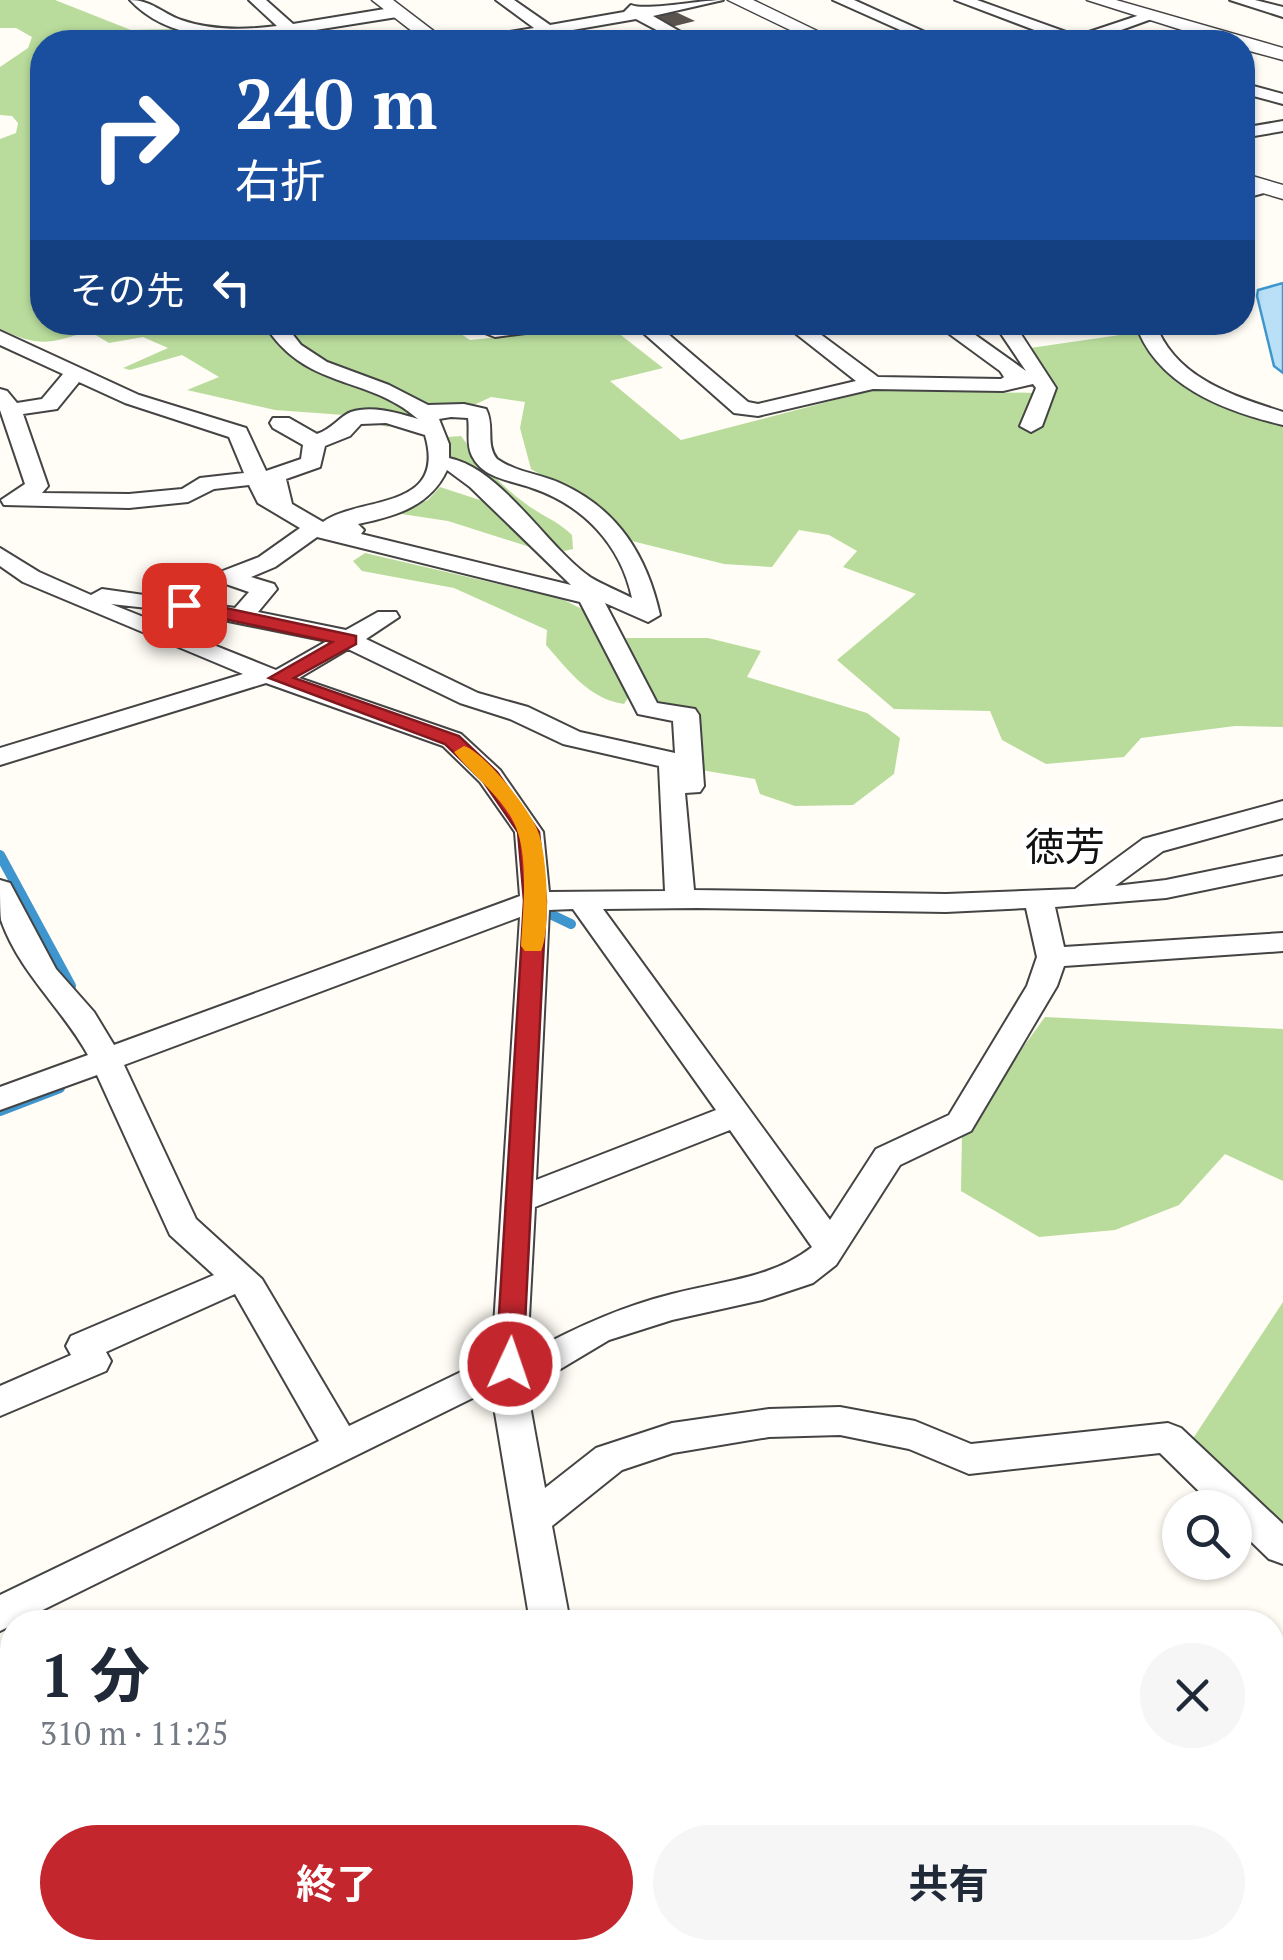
<!DOCTYPE html>
<html lang="ja">
<head>
<meta charset="utf-8">
<style>
	:root { --surface:#fff; --page:#f6f6f7; --text:#1f2937; --muted:#747a83; --accent:#c4262e }
	body { margin:0; font-family:"PT Serif","Noto Sans JP",serif; background:var(--page); color:var(--text); height:100vh; display:flex; flex-direction:column; font-size:38px; white-space:nowrap }
	* { box-sizing:border-box; margin:0 }
	p { font-size:32px; color:var(--muted) }
	.icon { flex:none; width:55px; height:55px; fill:none; stroke:currentColor; stroke-width:2; stroke-linecap:round; stroke-linejoin:round }
	.map { position:relative; flex:1; overflow:hidden }
	.details { position:absolute; left:0px; top:1610px; width:1285px; height:350px; display:flex; flex-direction:column; background:var(--surface); border-radius:40px 40px 0 0; box-shadow:0 2px 8px #0004 }
	.details>* { flex:none }
	.top-card { position:absolute; left:30px; top:30px; width:1225px; height:305px; border-radius:40px; box-shadow:0 2px 8px #0004; background:#1a4fa0; color:#fff; overflow:hidden }
	.buttons { position:absolute; left:1162px; top:1490px; display:grid; gap:20px }
	.buttons a { display:grid; place-items:center; width:90px; height:90px; border-radius:50%; background:var(--surface); box-shadow:0 2px 8px #0004; font-size:50px }
	.pin { position:absolute; display:grid; place-items:center; width:85px; height:85px; color:#fff; margin:-42px; border-radius:20px; box-shadow:0 5px 15px #0006 }
	.me { position:absolute; width:110px; margin:-55px; rotate:3deg; stroke-linejoin:round; filter:drop-shadow(0 0 8px #0008) }
	.turn { display:flex; align-items:center; gap:35px; height:210px; padding:0 40px; font-size:45px }
	.turn .icon { width:130px; height:130px; stroke-width:2.5 }
	.turn b { display:block; font-size:70px; line-height:85px }
	.then { display:flex; align-items:center; height:95px; padding:0 40px; background:#0003; gap:20px; font-size:38px }
	.round { display:grid; place-items:center; flex:none; width:105px; height:105px; border-radius:52px; background:var(--page) }
	.summary { display:flex; align-items:center; justify-content:space-between; height:170px; padding:0 40px }
	h1 { font-size:60px; font-weight:700; line-height:75px }
	.action { display:flex; gap:20px; margin-top:auto; padding:20px 40px }
	.action a { flex:1; height:115px; border-radius:60px; background:var(--accent); color:#fff; font-size:40px; font-weight:700; line-height:115px; text-align:center }
	.action a+a { background:var(--page); color:var(--text) }
	.map>svg:first-child { display:block }
	.forest { fill:#b9dc9c }
	.water { fill:#b9e0f7; stroke:#3f96cf; stroke-width:2.5 }
	.lines { fill:none; stroke-linecap:round; stroke-linejoin:round }
	.stream { stroke:#3f96cf; stroke-width:10 }
	.building { fill:#5a524d }
	.minor-casing { stroke:#444; stroke-width:4 }
	.tertiary-casing { stroke:#444; stroke-width:3 }
	.minor { fill:#fff; fill-rule:evenodd }
	.tertiary { fill:#fff; fill-rule:evenodd }
	.route { fill:#c4262e; stroke:#7f191e; stroke-width:2.5 }
	.slow { fill:#f59e0b }
	.labels { text-anchor:middle; stroke-width:10; stroke-linejoin:round; paint-order:stroke }
	.quarter-label { font-size:40px; fill:#111; stroke:#fff }
</style>
</head>
<body>
<div class="map">
<svg width="1283" height="1960" viewBox="0 0 1283 1960">
	<rect width="100%" height="100%" fill="#fffdf5"/>
	<path class="forest" d="M0,0H55L131,30L172,29L220,42H42V322H443L470,340L608,325L663,368L610,381L681,440L873,390L1037,393L1030,348L1120,335L1135,324L1163,366L1283,424V727L1235,726L1141,738L1124,757L1046,764L1002,740L990,711L894,709L837,660L916,594L843,567L857,551L829,535L799,530L772,567L724,564L628,540L582,499L531,469L520,428L525,402L491,397L474,405L404,415L388,427L344,415L275,410L187,390L219,377L182,355L130,370L123,368L168,348L143,337L109,343L89,331C49,344 39,347 0,329V139L16,133L18,123L12,116L0,115V67L28,48L32,37L16,28H0Z
		M461,436C480,462 500,485 526,504C542,516 558,521 572,535L573,549L564,551L467,465L451,459L447,437Z
		M440,487L486,502L536,549L448,521L395,513L428,500Z
		M365,553L562,599L588,612L629,696L624,704C589,699 569,671 546,645L547,630L454,588L362,571L353,561Z
		M626,638H708L761,651L747,677L867,713L900,738L894,774L853,805L795,806L760,794L755,779L701,770L700,712L654,702Z
		M1045,1017L1283,1029V1181L1225,1154L1179,1205L1115,1230L1039,1237L961,1191L962,1131Z
		M1283,1302V1535L1190,1443Z"/>
	<path class="water" d="M1283,283V373L1274,366L1257,296L1258,290Z"/>
	<g class="lines">
		<path class="stream" d="M0,855L71,986
			M548,913L571,924
			M0,1111L60,1088"/>
	</g>
	<path class="building" d="M666,13H678L695,21L671,27L654,19Z"/>
	<g class="lines">
		<g class="minor-casing">
			<path id="minor" d="M130,0C151,0 162,13 181,20C212,31 246,30 277,26L249,0H266L293,24L397,7L405,12L397,17L303,32L314,42H297L287,34C234,41 169,42 130,0Z
				M496,0H514L550,25L624,12L631,5C646,11 700,0 723,0L653,16L698,42H679L636,19L561,32V38L545,35L503,42H471L479,37L534,28Z
				M833,0H854L947,42H927Z
				M955,0H977L1077,36L1149,12L1157,17L1088,42H1066Z
				M1230,0H1255L1283,7V17Z
				M1242,83L1283,94V104L1242,93Z
				M1283,121V131L1242,138V128Z
				M1265,182L1271,183V191L1242,199V188Z
				M263,322H283L301,345L327,362L389,385L428,405L464,404L486,409C495,426 485,444 497,459C517,473 541,474 562,484C619,510 647,557 660,615L648,622L605,603L657,703L695,709L699,715L704,786L700,792L685,793L694,890L946,894L1075,889L1143,839L1283,801V818L1163,851L1115,886L1166,880L1283,856V874L1166,898L1055,907L1064,947L1283,933V951L1064,966L1057,986L971,1131L900,1165L836,1265L813,1283L762,1300L672,1320L609,1340L527,1389L545,1488L596,1448L672,1423L769,1409L840,1407L915,1421L971,1444L1168,1423L1181,1428L1283,1524V1564L1269,1559L1235,1526V1508H1216L1160,1453L969,1474L909,1449L840,1435L769,1437L673,1453L622,1470L552,1526L570,1622H530L491,1389L0,1631V1595L319,1441L235,1294L106,1352L111,1361L106,1371L0,1416V1386L71,1355L66,1346L71,1336L214,1275L170,1235L97,1075L0,1110V1087L88,1055C62,1008 19,972 1,920C0,909 0,893 0,880L10,883L56,969L94,1012L114,1045L520,896L515,832L480,782L443,746L266,683L0,765V748L243,674L23,582L0,566V548L39,572L91,595L102,589L235,608L249,592L220,582L216,577L220,572L259,557L300,528L258,503L249,485L214,489L188,502L129,508L4,505L1,500L25,484L0,410V389L7,391L17,403L42,399L63,374L0,345V331L139,395L246,428L266,471L301,459L303,445L273,428L270,423L273,418H289L317,434C332,429 340,416 351,412C372,405 398,413 418,419C367,374 304,391 263,322ZM79,382L125,403L229,437L244,473L200,478L182,489L129,494L42,493L48,486L23,414L57,409ZM451,417L468,418C470,431 466,444 472,456C484,479 510,480 532,488C583,505 621,545 632,598C619,591 603,585 590,577C546,546 502,469 449,458V444L439,419ZM386,423L425,435C448,512 358,496 323,522L292,504L286,479L320,467L325,446L350,436L361,424ZM447,470L470,487L571,585L361,534L364,530L358,524C395,516 430,507 447,470ZM317,537L580,602L638,714L673,721L675,753L580,732L528,707L478,693L366,639L399,617L396,612H378L346,630L258,612L277,589L274,584L251,577L275,567ZM111,604L184,612L327,641L276,670ZM348,649L460,703L510,719L563,744L659,766L665,891L549,892L543,832L500,770L461,734L299,678ZM697,908L946,912L1026,908L1037,957L1027,986L949,1115L876,1149L830,1220L603,909ZM573,909L716,1110L536,1180L549,910ZM520,917L492,1357L349,1426L262,1279L196,1219L124,1065ZM730,1130L812,1247C771,1279 721,1281 672,1294C620,1307 574,1328 527,1354L535,1207Z
				M457,322H576L566,328L495,337Z
				M631,322H654L748,402L758,404L856,381L781,322H804L878,377L1001,379L1004,377L1000,371L933,322H957L1026,371L993,322H1013L1056,388L1042,426L1031,432L1020,426L1036,388L1033,384L1003,391L873,389L758,416L734,413Z
				M1135,322H1155C1173,377 1233,396 1283,412V425C1224,411 1155,385 1135,322Z
				M1283,1645V1695L1272,1699V1648Z
				M1272,1867L1283,1871V1927L1272,1923Z
				M581,1948H625L627,1960H583Z"/>
		</g>
		<g class="tertiary-casing">
			<path id="tertiary" d="M372,0H393L448,42H426Z
				M728,0H753L840,42H815Z
				M1087,0H1116L1283,48V60L1242,49V42H1220Z
				M1242,173L1283,185V199L1242,187Z"/>
		</g>
		<use href="#minor" class="minor"/>
		<use href="#tertiary" class="tertiary"/>
	</g>
	<path class="route" d="M184,599L356,636V644L294,678L459,736L497,772L539,832L546,901L523,1364L519,1371L510,1374L500,1371L496,1364L524,901L518,832L483,781L445,744L269,678L332,642L177,609L175,605Z"/>
	<path class="slow" d="M464,746C485,752 533,813 539,834C547,857 551,929 541,951H525L521,946C523,913 528,864 518,833C509,802 474,777 454,752Z"/>
	<g class="labels">
		<g class="quarter-label">
			<text x="1065" y="861">徳芳</text>
		</g>
	</g>
</svg>
<div class="buttons">
<a><svg class="icon" aria-label="search" viewBox="0 0 24 24"><circle cx="10" cy="10" r="6"/><path d="M15 15l6 6"/></svg></a>
</div>
<div class="pin" style="left:184px;top:605px;background:#d93025"><svg class="icon" aria-label="arrive" viewBox="0 0 24 24"><path d="M6 21V4h12l-3 4 3 4H6"/></svg></div>
<svg class="me" style="left:510px;top:1364px" viewBox="-20 -20 40 40"><circle r="17" fill="#c4262e" stroke="#fff" stroke-width="3"/><path d="M0-11L8 9 0 5-8 9z" fill="#fff"/></svg>
<div class="top-card">
<div class="turn"><svg class="icon" aria-label="right" viewBox="0 0 24 24"><path d="M7 20v-9h11M14 6l5 5-5 5"/></svg><div><b>240 m</b>右折</div></div>
<div class="then">その先<svg class="icon" aria-label="left" viewBox="0 0 24 24"><path d="M17 20v-9H6M10 6l-5 5 5 5"/></svg></div>
</div>
<section class="details">
<div class="summary"><div><h1>1 分</h1><p>310 m · 11:25</p></div><a class="round"><svg class="icon" aria-label="close" viewBox="0 0 24 24"><path d="M6 6l12 12M18 6L6 18"/></svg></a></div>
<div class="action"><a>終了</a><a>共有</a></div>
</section>
</div>
</body>
</html>
